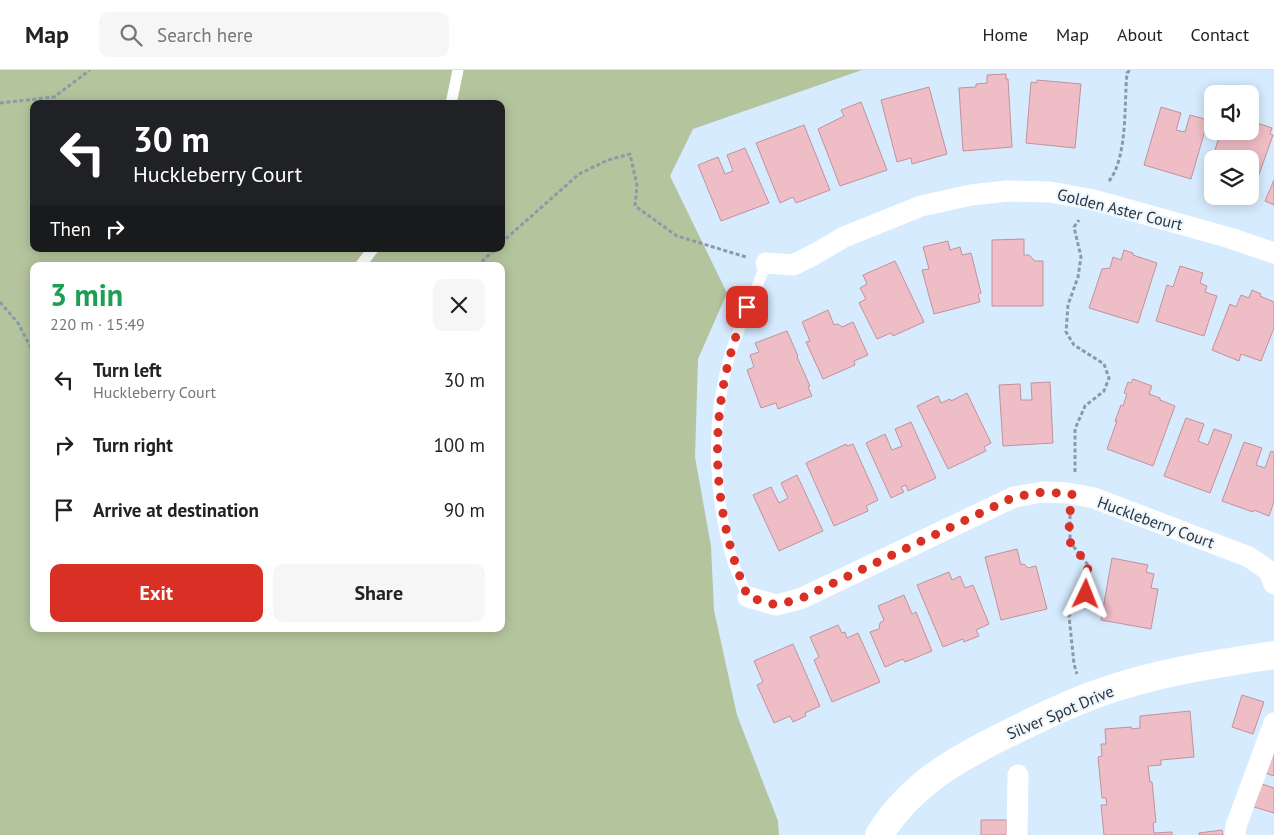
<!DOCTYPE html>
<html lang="en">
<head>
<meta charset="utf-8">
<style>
	:root { --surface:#fff; --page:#f6f6f6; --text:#222; --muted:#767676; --line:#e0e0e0; --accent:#d93025 }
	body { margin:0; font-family:"PT Sans",sans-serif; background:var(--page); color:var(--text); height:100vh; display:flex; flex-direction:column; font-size:19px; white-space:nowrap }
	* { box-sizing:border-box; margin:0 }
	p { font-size:16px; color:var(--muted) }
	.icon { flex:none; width:28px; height:28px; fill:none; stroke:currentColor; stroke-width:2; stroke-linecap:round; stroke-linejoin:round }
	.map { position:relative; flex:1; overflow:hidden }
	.sheet { position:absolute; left:30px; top:192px; width:475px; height:370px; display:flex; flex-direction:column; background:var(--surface); border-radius:10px; box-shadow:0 2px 12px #0003 }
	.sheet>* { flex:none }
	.guide { position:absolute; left:30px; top:30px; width:475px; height:152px; border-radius:10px; box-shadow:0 2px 12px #0003; background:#202124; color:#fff; overflow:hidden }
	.fabs { position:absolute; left:1204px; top:15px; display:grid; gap:10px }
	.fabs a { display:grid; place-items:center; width:55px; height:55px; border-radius:10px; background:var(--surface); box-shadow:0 2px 12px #0003; font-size:25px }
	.pin { position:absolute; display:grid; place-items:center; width:42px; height:42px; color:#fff; margin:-21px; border-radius:10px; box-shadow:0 2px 8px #0006 }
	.me { position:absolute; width:55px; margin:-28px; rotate:2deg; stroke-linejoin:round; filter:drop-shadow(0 0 4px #0008) }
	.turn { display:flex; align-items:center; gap:18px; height:105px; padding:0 20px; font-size:22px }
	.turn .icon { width:65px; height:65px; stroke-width:2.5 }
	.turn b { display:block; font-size:35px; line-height:42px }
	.then { display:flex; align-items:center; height:48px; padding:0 20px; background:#0003; gap:10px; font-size:19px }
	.round { display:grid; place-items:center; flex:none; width:52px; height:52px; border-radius:10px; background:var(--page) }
	.summary { display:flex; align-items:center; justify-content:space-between; height:85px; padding:0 20px }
	h1 { font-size:30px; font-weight:600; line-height:38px; color:#1e9e55 }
	.action { display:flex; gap:10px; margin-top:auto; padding:10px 20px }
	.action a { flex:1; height:58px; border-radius:10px; background:var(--accent); color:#fff; font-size:20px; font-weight:600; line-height:58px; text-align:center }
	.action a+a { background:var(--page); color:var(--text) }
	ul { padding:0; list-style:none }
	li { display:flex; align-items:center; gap:15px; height:65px; padding:0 20px }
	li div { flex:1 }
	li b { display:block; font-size:19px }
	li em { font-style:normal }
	header { display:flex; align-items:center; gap:30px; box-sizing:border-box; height:70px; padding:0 25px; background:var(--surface); border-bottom:1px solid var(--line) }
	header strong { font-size:24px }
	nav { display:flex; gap:28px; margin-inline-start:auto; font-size:18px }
	.search { width:350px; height:45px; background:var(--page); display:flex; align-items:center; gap:12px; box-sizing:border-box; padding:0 18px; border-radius:10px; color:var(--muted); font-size:19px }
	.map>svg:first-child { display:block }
	.green { fill:#b4c59d; fill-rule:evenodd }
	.building { fill:#efbdc6; stroke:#c1929b }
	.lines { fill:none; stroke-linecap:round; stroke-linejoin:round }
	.path { stroke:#899aaa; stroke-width:3; stroke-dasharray:4 2.5; stroke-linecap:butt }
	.service { stroke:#fff; stroke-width:11 }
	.minor { stroke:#fff; stroke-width:21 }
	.tertiary { stroke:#fff; stroke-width:28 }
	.route { stroke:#d93025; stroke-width:9; stroke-dasharray:0 16.2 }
	.labels { text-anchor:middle; stroke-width:4.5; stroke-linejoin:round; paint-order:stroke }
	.street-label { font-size:16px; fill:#273441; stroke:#eff6fc }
</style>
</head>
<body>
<header>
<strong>Map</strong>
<div class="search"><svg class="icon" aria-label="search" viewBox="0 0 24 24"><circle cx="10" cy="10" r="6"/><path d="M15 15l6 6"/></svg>Search here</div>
<nav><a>Home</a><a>Map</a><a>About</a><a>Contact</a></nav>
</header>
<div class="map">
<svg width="1274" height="765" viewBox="0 0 1274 765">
	<rect width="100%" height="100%" fill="#d6ebfe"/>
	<path class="green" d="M0,0H862L693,59L670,106L727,223L698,289L695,387L711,476L714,540L737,645L778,751L779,765H0ZM34,34H501V179H34ZM34,196H501V559H34Z"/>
	<path class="building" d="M1006,4V9H1008L1012,77L963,81L959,18L976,17V14L987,13V5Z
		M1037,10L1081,14L1075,78L1026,73L1031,12L1037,13Z
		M929,17L947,84L912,94L911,88L897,92L881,30Z
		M861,32L887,100L840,116L818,59L844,46L841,40Z
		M1161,37L1181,43L1176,60L1185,62L1190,45L1208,50L1191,109L1144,95Z
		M1254,52L1272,58L1270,64L1273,65L1251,127L1250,126V89H1212V114L1205,112L1221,61H1250Z
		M804,55L830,120L796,133L793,127L780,133L756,73Z
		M745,78L769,133L721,151L698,95L718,87L725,104L733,101L727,85Z
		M1274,110V135L1265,131Z
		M1024,169V185H1029L1035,191H1043V236H992V170Z
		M948,171L950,180L960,177L962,185L971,183L981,223L978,224L980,232L934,244L922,200L929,199L923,177Z
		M1124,180L1133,183V185L1157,193L1138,253L1089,238L1102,199L1110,198L1113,187L1121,190Z
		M895,191L924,252L893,266L891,263L877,269L859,233L866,229L860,218L867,214L863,205Z
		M1180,196L1203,203L1200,213L1207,216L1205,222L1217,226L1204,266L1156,251L1167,215L1173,217Z
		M1252,220L1261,224L1260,226L1274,232V258L1261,291L1241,284L1239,291L1212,280L1230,234L1236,237L1241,225L1249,228Z
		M828,240L834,255L838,254L842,257L853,252L868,285L854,291L855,295L823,309L806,272L810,271L802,252Z
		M787,261L798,286L797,287L810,316L808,317L812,326L778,339L776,333L761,338L747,300L754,297L750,285L759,282L755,273Z
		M1133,309L1152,316L1149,324L1160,328V330L1175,336L1153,396L1107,379L1117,351H1115L1121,335L1123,336L1127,324L1124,323L1128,312L1131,313Z
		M1050,312L1053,373L1003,376L999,315L1020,314L1021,330H1032L1031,313Z
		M967,323L991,373L984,377L986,381L948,399L917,336L938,326L941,333L950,329L951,331Z
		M1186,348L1204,354L1198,371L1208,375L1214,359L1232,365L1210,423L1164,406Z
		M911,352L936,408L908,421L906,415L901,417L904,422L891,428L866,373L885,364L892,380L902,376L895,359Z
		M1244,372L1262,378L1256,395L1265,398L1271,381L1274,382V432L1269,446L1254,440L1253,442L1222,431Z
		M846,374L847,376L853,374L878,430L866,436L868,441L834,456L806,393Z
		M797,405L823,461L779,481L753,425L771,417L779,433L788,428L781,413Z
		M1017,479L1021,495L1024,494L1028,498L1036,496L1047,539L1001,550L985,487Z
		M1112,488L1148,495L1146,502L1154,504L1151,518L1158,519L1151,559L1101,550Z
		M949,502L952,510L960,506L965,518L973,515L989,554L976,560L979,566L964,572L963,569L943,577L917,515Z
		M904,525L912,544L916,542L932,581L905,592L903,589L885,597L870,562L879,559L880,553L884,550L878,536Z
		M838,555L842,563L845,562L847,568L858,563L880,612L832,632L814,590L819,587L810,567Z
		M793,574L820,636L805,643L806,646L793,652L790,646L774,653L757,615L763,612L754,591Z
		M1242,625L1264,632L1253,664L1232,657Z
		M1190,641L1194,687L1161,690V695L1148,696L1150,712H1152L1156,752L1153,753L1154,763L1172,762V765H1104L1101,735H1107L1106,728H1102L1098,687L1102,686L1101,674H1106L1105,659L1131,657L1132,659L1140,658V646Z
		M1274,678V706L1265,703Z
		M1262,714L1274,718V743L1254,737Z
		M981,750H1007L1006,765H981Z
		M1222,760L1223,765H1199V763Z"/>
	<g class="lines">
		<path class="path" d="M0,33L54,27L90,0
			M1109,111C1128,87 1124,33 1127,3L1130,0
			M501,173L579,104L608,90L630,84L637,115L635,136L677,166L746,187
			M477,196L495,179
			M0,232L18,253L34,284
			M1075,402V359L1085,336L1104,321L1109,308L1104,294L1074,275L1066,262L1068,235L1078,207L1081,187L1074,157L1079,150
			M1070,445V472L1088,495L1086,524L1069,546L1074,594L1077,604"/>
		<path class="service" d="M451,34L458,0
			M360,196L373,179
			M748,527C743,516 737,504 733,492C714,429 710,356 728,292C737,258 754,227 766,193"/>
		<path class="minor" d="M766,193L793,195L815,184L844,167L921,136L971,125L1007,121L1050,122L1094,130L1230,168L1274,183
			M748,527L776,535L800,529L1014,427L1043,422L1068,423L1094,428L1249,487L1269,501L1274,514
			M1017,765L1018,705
			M1235,765L1236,756L1274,653"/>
		<path class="tertiary" d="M879,765C911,714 956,689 1009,663C1037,649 1066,635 1096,624C1154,603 1213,594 1274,585"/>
	</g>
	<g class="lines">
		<path class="route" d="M747,237C707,331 708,434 748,527L776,535L800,529L1014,427L1043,422L1072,424L1069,452L1070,472L1088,495L1086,524"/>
	</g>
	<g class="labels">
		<g class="street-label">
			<text transform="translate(1120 139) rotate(14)" y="6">Golden Aster Court</text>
			<text transform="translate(1156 452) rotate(20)" y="6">Huckleberry Court</text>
			<text transform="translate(1060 642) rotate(-23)" y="6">Silver Spot Drive</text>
		</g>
	</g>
</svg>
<div class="fabs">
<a><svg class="icon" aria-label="sound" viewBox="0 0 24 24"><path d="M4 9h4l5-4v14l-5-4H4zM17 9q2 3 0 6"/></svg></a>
<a><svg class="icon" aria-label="layers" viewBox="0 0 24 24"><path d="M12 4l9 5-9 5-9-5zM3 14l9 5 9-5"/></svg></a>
</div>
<div class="pin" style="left:747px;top:237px;background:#d93025"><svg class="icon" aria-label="arrive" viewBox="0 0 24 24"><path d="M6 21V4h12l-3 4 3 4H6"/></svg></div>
<svg class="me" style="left:1086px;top:524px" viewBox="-20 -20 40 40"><path d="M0-17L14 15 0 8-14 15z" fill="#d93025" stroke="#fff" stroke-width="4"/></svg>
<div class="guide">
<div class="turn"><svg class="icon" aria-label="left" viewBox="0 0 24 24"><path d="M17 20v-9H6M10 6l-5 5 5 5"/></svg><div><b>30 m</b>Huckleberry Court</div></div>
<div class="then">Then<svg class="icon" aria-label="right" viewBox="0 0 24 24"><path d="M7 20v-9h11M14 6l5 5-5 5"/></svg></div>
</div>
<section class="sheet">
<div class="summary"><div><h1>3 min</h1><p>220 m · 15:49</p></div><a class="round"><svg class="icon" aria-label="close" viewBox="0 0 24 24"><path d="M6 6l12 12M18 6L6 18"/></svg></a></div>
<ul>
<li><svg class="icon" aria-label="left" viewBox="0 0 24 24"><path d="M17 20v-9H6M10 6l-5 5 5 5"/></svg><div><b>Turn left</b><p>Huckleberry Court</p></div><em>30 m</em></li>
<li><svg class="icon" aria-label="right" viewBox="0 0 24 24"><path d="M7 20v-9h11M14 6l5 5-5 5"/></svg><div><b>Turn right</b></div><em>100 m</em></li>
<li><svg class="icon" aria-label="arrive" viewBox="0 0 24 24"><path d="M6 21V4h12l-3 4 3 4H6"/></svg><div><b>Arrive at destination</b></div><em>90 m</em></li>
</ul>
<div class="action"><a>Exit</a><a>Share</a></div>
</section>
</div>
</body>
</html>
